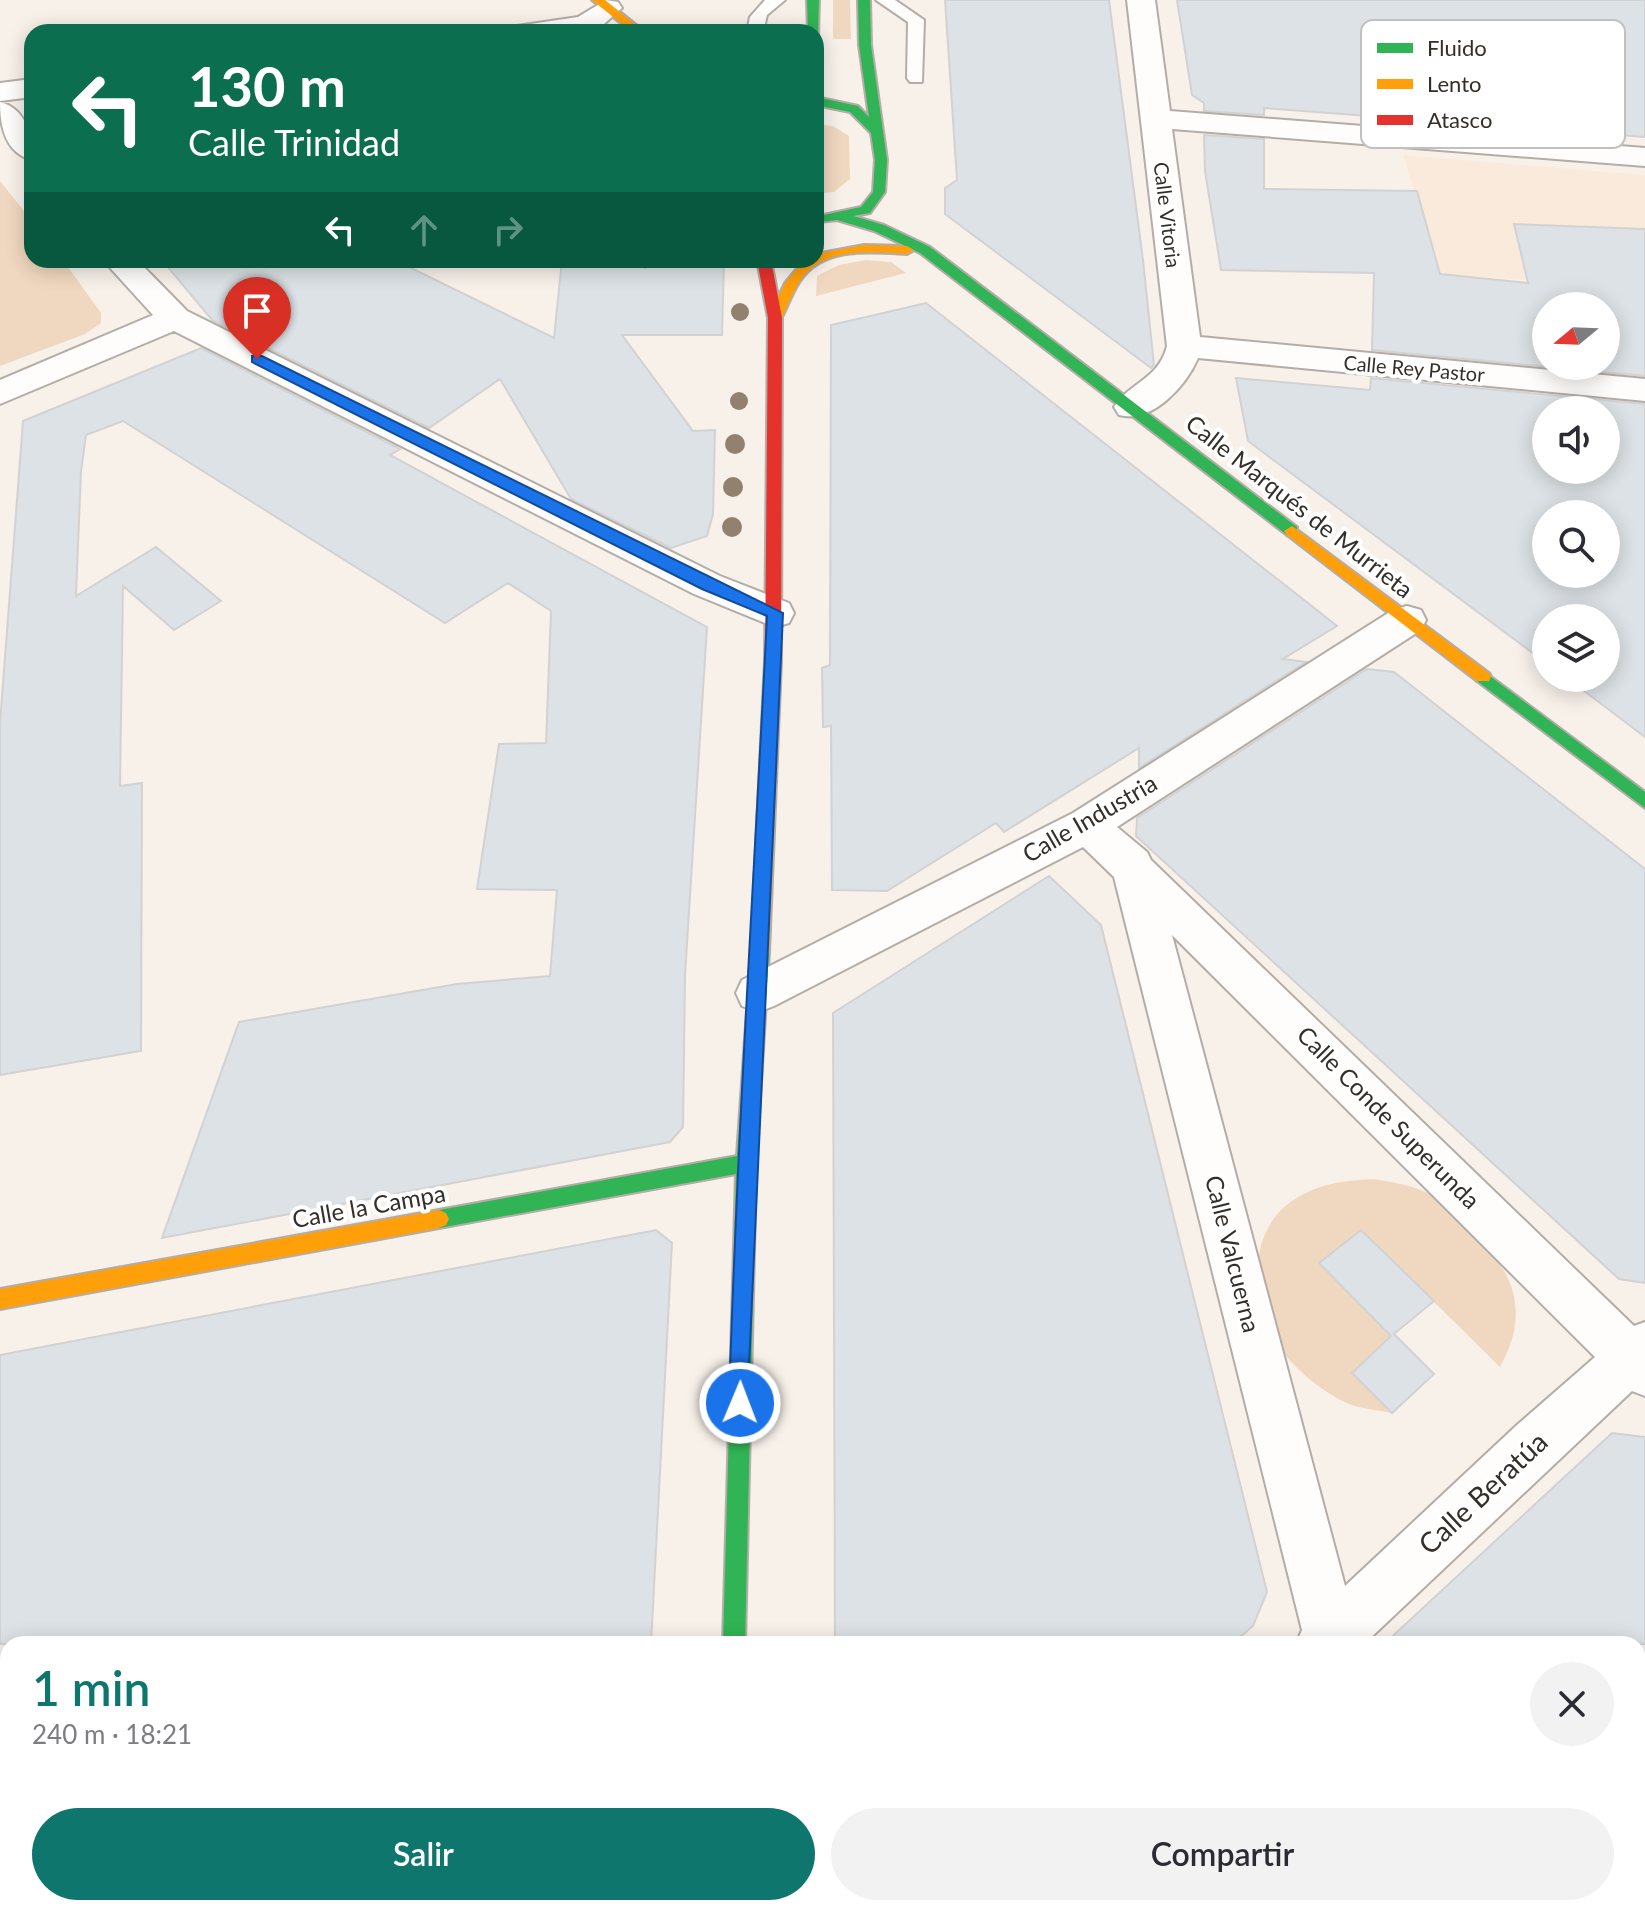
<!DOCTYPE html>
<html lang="es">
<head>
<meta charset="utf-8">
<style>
	:root { --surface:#fff; --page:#f2f2f3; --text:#2b2b33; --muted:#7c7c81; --accent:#0f766e }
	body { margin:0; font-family:Lato,sans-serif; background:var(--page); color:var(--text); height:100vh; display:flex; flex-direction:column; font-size:30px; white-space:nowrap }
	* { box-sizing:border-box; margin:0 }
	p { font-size:26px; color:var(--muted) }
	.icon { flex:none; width:44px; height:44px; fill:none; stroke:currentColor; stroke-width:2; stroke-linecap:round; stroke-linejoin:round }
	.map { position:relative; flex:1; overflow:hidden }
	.panel { position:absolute; left:0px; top:1636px; width:1646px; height:280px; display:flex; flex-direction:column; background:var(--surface); border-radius:24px 24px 0 0; box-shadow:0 4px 20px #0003 }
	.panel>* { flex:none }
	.banner { position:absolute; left:24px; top:24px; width:800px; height:244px; border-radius:24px; box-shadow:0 4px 20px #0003; background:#0b6e4f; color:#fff; overflow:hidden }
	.needle { width:52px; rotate:251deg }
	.buttons { position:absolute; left:1532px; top:292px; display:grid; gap:16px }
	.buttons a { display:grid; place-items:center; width:88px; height:88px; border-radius:50%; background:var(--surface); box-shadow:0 4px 20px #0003; font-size:40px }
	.pin { position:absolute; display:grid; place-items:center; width:68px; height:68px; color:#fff; margin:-82px -34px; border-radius:50% 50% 50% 0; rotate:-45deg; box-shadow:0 0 8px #0007 }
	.pin .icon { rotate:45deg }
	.me { position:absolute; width:88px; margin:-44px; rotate:1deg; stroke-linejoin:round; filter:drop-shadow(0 0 6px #0008) }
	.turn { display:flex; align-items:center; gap:28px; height:168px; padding:0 32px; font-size:36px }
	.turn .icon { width:104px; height:104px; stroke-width:2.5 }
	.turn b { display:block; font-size:56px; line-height:68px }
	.lanes { display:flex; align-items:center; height:76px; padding:0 32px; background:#0003; justify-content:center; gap:40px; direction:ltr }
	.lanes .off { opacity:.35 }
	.round { display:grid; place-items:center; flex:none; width:84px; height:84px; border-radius:42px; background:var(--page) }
	.overview { display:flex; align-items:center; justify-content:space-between; height:136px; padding:0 32px }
	h1 { font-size:48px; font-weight:600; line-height:60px; color:var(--accent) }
	.primary-button { display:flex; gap:16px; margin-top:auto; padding:16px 32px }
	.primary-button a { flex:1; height:92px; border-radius:48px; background:var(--accent); color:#fff; font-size:32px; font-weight:600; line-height:92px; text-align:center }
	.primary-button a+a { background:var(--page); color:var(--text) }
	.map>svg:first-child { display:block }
	.built { fill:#faeadb }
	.green { fill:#f0d7bf }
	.building { fill:#dce2e5; stroke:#d2d2d2; stroke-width:2; fill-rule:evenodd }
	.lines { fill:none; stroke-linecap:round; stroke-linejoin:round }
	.lane-casing { stroke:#b4ada7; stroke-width:4 }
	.street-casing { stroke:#b4ada7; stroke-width:4 }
	.fast-casing { stroke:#b4ada7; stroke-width:4 }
	.slow-casing { stroke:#b4ada7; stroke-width:4 }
	.jam-casing { stroke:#b4ada7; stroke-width:4 }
	.lane { fill:#fefdfc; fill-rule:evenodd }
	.street { fill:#fefdfc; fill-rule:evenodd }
	.fast { fill:#30b455; fill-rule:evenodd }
	.slow { fill:#ff9f0a; fill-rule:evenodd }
	.jam { fill:#e5322d; fill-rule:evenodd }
	.tree { fill:#91816e }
	.route { fill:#1a73e8; stroke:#114b97; stroke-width:2 }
	.labels { text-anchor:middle; stroke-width:8; stroke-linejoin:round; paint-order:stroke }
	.far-street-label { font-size:20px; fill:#342e28; stroke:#fff }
	.street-label { font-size:24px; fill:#342e28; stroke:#fff }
	.near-street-label { font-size:28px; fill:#342e28; stroke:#fff }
	.key { fill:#fff; stroke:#c2c0be; stroke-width:2 }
	.key-label { font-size:22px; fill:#342e28 }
</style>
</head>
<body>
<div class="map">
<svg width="1645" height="1916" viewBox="0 0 1645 1916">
	<rect width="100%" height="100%" fill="#f8f1ea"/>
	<path class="built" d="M1403,155L1645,175V288L1440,274Z"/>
	<path class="green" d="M833,0H850L851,39H833Z
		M816,124L833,126L849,136L850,179L834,192L816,194Z
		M0,181L32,221V260H63L101,313V323L85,334L0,366Z
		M866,260L891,262L906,273L816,296L817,276L839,265Z
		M1374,1179C1392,1182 1411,1185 1428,1193C1447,1203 1461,1218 1475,1233C1515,1275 1530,1313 1500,1367L1361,1230L1319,1263L1391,1336L1352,1373L1392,1413C1378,1410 1362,1409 1349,1404C1321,1392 1286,1363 1272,1335C1251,1294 1249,1230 1292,1201C1317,1184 1345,1180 1374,1179Z"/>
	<path class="building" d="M945,0H1109L1143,260L1154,365L1151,368L945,214V188L957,180Z
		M1177,0H1645V137L1264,108V115L1204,111V103L1192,95Z
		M1204,135L1264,139V189L1417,191L1440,274L1528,283L1514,224L1645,229V376L1372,350L1374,273L1221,270L1205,171ZM1546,306H1606V366H1546Z
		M162,260H395L554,338L562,260H632L645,268L659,260H724L722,335H622L693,431L715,430L713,514L707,536L671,548L571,499L500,379L429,428L212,320Z
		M926,303L1337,626L1283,659L1306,662L1139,768V748L1004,832L996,823L887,891L832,890L831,726L823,727L822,668L830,665L831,325Z
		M201,348L400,449L390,455L707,627L685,975L683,1127L670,1142L162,1238L239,1022L457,984L550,976L557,890L477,889L499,744L546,743L551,611L508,583L445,623L123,421L86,435L81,471L76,596L156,547L221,601L174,630L123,586L120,786L142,783L141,1051L0,1075V723L23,421Z
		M1236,378L1370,390L1371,378L1645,404V737L1567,678H1606V618H1546V663L1248,441ZM1546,410H1606V470H1546ZM1546,514H1606V574H1546Z
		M1367,669L1394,672L1645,869V1283L1619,1279L1136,836L1137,818Z
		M1049,876L1101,925L1267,1592L1253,1626L1232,1644H835L833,1013Z
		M656,1230L672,1243L651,1644H0V1355Z
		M1361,1230L1434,1301L1394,1334L1434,1374L1392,1413L1352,1373L1391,1336L1319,1263Z
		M1612,1433L1645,1437V1644H1384Z"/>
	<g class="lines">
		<g class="lane-casing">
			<path id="lane" d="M765,0H785L767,15L763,32H747L750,17Z
				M876,0H895L924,20L922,82H910L907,78L908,22Z"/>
		</g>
		<g class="street-casing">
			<path id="street" d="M606,0L618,2L622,8L596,31L513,32L517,26L578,17Z
				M1127,0H1155L1170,111L1645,148V166L1172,129L1200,337L1645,379V401L1198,358C1186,386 1152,424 1119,415L1114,407C1130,382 1159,379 1167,346Z
				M32,79V97L0,101V83Z
				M0,102C27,109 32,136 32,160C5,153 0,126 0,102Z
				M103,260H137L187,311L720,576L789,603L794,613L789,623L775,627L694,594L174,331L0,404V380L153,315Z
				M1407,606L1421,610L1426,620L1421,630L1117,827L1147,852L1151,860L1634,1326L1645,1322V1396L1632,1391L1364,1644H1296L1302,1630L1114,877L1083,847L774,1006L758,1012L742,1006L736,993L742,980L1073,813L1393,610ZM1172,935L1595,1357L1517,1425L1345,1586Z
				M831,1908H933L930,1916H828Z
				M1392,1908H1452L1455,1916H1395Z"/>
		</g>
		<g class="fast-casing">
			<path id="fast" d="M807,0H819L818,34L808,32Z
				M858,0H870L871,45L887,160L885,192L870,213L853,216L884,225L930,247L1297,527V535H1287L920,253L874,231L837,220L819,222V216L861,207L873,192L875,160L871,133L850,112L816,105V97L858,106L869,117L859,45Z
				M1483,671L1645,792V808L1477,681L1475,677Z
				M760,945L766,947L769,952L756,1163L745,1644H723L736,1174L439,1228L432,1225L429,1219L432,1213L439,1210L737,1156L751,952L754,947Z"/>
		</g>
		<g class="slow-casing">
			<path id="slow" d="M592,0H605L645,32H632Z
				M864,245L907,246L914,250L907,254C871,252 823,246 800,281C792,293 787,308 780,321H770L768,318L785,283L804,260H816V254Z
				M1292,526L1489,673L1491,677L1489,681H1477L1287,535L1284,531Z
				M773,655L781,661L769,952L766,957H754L751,952L765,661Z
				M439,1210L446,1213L449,1219L446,1225L439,1228L0,1309V1289Z
				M715,1908H739V1916H715Z"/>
		</g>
		<g class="jam-casing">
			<path id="jam" d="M757,260H771L782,318L781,661L773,667L765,661L768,318Z"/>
		</g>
		<use href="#lane" class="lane"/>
		<use href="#street" class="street"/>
		<use href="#fast" class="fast"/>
		<use href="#slow" class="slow"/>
		<use href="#jam" class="jam"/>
	</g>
	<g class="tree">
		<circle cx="740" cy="312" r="9"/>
		<circle cx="739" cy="401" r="9"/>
		<circle cx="735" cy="444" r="10"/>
		<circle cx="733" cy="487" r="10"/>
		<circle cx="732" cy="527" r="10"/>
	</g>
	<path class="route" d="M252,356H262L783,613L747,1411L740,1414L732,1411L729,1403C737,1141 754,879 767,616L702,589L252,362Z"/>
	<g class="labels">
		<g class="far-street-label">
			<text transform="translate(1167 215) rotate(83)" y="7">Calle Vitoria</text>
			<text transform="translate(1414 369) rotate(5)" y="7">Calle Rey Pastor</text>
		</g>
		<g class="street-label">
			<text transform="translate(1299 507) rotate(38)" y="8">Calle Marqués de Murrieta</text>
			<text transform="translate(1090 819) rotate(-30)" y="8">Calle Industria</text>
			<text transform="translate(1388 1118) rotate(45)" y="8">Calle Conde Superunda</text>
			<text transform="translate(369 1207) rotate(-10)" y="8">Calle la Campa</text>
			<text transform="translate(1232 1254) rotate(76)" y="8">Calle Valcuerna</text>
		</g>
		<g class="near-street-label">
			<text transform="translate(1483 1493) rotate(-43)" y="10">Calle Beratúa</text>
		</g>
	</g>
	<rect x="1361" y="20" width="264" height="128" rx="12" class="key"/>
	<rect x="1377" y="43" width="36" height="10" fill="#30b455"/>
	<rect x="1377" y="79" width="36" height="10" fill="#ff9f0a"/>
	<rect x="1377" y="115" width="36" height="10" fill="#e5322d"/>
	<g class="key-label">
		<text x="1427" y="56">Fluido</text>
		<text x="1427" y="92">Lento</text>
		<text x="1427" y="128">Atasco</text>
	</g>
</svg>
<div class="buttons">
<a><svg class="needle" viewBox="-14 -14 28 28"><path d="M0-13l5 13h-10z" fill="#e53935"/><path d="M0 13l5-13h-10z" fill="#7c7c81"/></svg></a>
<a><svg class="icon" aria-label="sound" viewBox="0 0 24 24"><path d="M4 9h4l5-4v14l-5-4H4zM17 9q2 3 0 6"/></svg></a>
<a><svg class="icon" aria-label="search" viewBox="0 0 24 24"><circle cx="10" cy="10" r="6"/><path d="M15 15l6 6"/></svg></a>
<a><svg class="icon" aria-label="layers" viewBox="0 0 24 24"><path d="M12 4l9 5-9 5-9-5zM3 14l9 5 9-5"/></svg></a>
</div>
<div class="pin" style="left:257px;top:359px;background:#d93025"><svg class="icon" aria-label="arrive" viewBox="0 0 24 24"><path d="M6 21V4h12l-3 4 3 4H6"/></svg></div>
<svg class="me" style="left:740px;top:1403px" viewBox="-20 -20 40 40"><circle r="17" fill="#1a73e8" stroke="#fff" stroke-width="3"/><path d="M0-11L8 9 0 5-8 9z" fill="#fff"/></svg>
<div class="banner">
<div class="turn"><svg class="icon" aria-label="left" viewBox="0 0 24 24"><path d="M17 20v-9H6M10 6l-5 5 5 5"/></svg><div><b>130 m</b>Calle Trinidad</div></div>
<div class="lanes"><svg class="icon" aria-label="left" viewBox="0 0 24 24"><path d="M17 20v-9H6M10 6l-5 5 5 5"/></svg><svg class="icon off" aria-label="ahead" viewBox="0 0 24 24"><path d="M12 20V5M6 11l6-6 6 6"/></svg><svg class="icon off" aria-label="right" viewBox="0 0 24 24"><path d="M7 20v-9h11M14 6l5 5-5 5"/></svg></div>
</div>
<section class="panel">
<div class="overview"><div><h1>1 min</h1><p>240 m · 18:21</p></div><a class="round"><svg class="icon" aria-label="close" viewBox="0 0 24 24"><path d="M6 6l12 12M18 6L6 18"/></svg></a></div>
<div class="primary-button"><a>Salir</a><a>Compartir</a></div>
</section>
</div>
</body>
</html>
